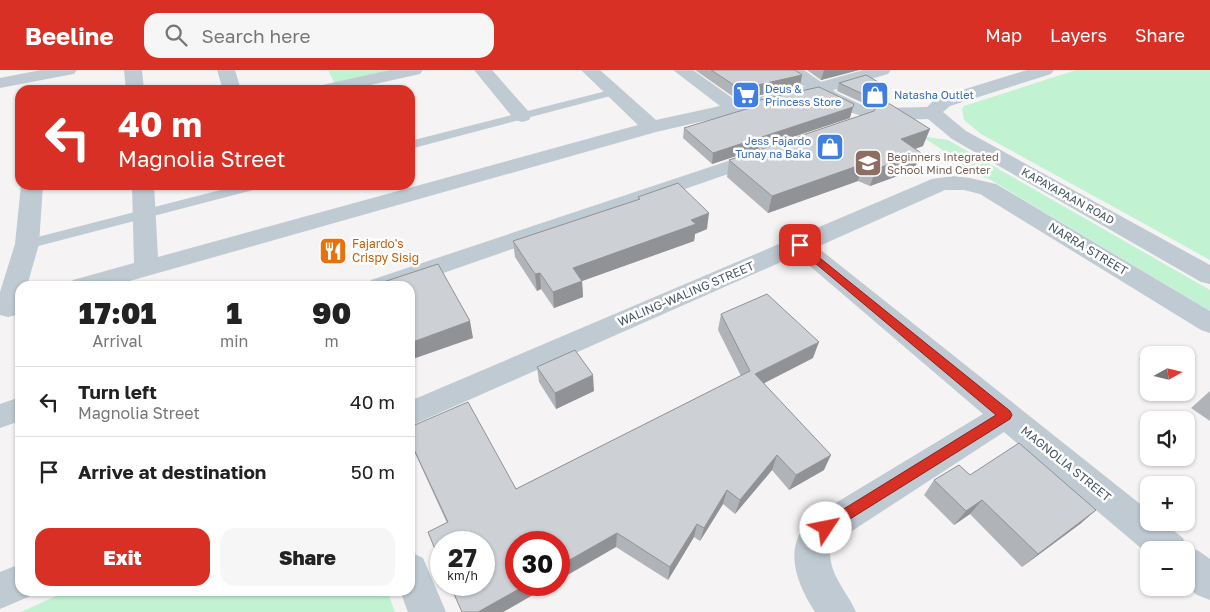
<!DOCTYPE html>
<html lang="en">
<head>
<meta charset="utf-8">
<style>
	:root { --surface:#fff; --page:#f6f6f6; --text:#222; --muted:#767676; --line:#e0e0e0; --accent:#d93025 }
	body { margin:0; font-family:"Golos Text",sans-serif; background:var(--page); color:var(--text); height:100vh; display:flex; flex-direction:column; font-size:19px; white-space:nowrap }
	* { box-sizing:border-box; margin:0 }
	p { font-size:16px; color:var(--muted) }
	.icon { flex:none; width:28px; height:28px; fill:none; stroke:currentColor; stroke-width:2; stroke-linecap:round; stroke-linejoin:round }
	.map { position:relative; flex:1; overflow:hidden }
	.side { position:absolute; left:15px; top:211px; width:400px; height:315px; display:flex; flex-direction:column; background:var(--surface); border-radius:15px; box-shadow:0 1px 4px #0004 }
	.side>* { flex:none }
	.guide { position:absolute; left:15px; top:15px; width:400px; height:105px; border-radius:15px; box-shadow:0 1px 4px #0004; background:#d93025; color:#fff; overflow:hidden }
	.needle { width:32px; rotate:82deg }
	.tools { position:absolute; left:1140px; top:276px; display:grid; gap:10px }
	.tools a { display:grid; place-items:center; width:55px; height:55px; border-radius:10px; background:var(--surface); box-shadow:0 1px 4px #0004; font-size:25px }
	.speed { position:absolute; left:430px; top:461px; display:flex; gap:10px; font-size:25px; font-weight:700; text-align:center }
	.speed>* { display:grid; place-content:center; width:65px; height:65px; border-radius:50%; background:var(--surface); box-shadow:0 1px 4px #0004; line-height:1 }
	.speed small { font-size:12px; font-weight:400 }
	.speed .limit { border:8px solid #d22; background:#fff; color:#111 }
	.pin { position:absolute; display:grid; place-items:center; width:42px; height:42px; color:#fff; margin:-21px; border-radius:10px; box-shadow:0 2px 8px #0006 }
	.me { position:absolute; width:55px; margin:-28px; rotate:56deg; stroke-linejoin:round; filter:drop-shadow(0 0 4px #0008) }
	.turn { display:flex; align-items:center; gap:18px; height:105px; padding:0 20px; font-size:22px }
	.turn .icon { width:65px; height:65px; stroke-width:2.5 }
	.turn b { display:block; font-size:35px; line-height:42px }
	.eta { display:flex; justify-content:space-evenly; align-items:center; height:85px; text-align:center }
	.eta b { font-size:30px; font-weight:800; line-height:35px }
	.primary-button { display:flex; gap:10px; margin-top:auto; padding:10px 20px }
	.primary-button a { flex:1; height:58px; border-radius:15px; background:var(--accent); color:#fff; font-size:20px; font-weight:800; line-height:58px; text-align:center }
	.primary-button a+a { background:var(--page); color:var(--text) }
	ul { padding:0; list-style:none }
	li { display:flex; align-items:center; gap:15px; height:70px; padding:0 20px; border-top:1px solid var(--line) }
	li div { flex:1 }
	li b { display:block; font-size:19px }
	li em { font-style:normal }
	header { display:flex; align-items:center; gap:30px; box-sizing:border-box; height:70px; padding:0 25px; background:var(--accent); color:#fff }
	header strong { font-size:24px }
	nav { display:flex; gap:28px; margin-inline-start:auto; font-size:18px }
	.search { width:350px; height:45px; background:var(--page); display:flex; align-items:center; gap:12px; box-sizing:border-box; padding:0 18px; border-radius:15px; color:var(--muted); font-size:19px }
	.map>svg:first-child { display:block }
	.green { fill:#c1f3d3 }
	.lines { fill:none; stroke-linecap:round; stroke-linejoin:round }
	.service { fill:#c0cad2; fill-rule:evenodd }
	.minor { fill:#c0cad2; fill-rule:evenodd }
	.tertiary { fill:#c0cad2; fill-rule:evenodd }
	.wall { fill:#b0b3b7 }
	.shaded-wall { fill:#909295 }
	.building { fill:#cdd0d5; stroke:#909295 }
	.route { fill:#d93025; stroke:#8d1f18 }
	.labels { text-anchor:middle; stroke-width:5; stroke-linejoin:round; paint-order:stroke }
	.far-shop-label { font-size:11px; fill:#366cbe; stroke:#fff; text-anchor:start }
	.far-education-label { font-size:11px; fill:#785e54; stroke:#fff; text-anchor:start }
	.far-street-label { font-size:11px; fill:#495762; stroke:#fff }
	.food-label { font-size:12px; fill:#c56008; stroke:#fff; text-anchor:start }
	.street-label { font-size:12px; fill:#495762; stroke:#fff }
</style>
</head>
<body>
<header>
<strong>Beeline</strong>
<div class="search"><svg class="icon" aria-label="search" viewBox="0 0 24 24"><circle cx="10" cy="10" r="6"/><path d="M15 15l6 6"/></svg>Search here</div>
<nav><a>Map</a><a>Layers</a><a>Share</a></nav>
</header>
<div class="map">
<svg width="1210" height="542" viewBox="0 0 1210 542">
	<rect width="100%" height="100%" fill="#f5f3f3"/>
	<path class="green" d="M328,0H399L335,14Z
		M1076,0H1210V190L981,64L964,50L962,39L964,36Z
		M921,66L948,70L1210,220V241L989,109L965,101L941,79Z
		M67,521H387L395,542H21Z"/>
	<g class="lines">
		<path class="service" d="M614,19L620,22L618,24L410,79V71Z
			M240,115H263L261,118L27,179L22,177L19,174L22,171Z"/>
		<path class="minor" d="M41,0H77L74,4L68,5L0,18V8Z
			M124,0H142L144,20H126Z
			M217,0H235L241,20H223Z
			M390,0H423L420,4L348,20H315L318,16Z
			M474,0H492L529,42L531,46L529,50L522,52L515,50Z
			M581,0H600L656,50L720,36L673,0H693L738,32L803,17L863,0H891L888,4L813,26L656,62L112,216H69L73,210L134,193L132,115H154L158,187L638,55Z
			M764,79L771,81L774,85L771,89L406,216H367L371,210Z
			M953,106L970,108L996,114L1210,241V263L1201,260L980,124L964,120H945L817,177L1149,441V452H1163L1183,468L1186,476L1199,481L1210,489V530L1197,525L1186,516V480H1149V485L1004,362L835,472L830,479C829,506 846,519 856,542H815C791,505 781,466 824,440L983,344L797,185L410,356V331L932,109Z
			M21,115H43L39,174L27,216H20V240L17,245L8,247L0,245V222L15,174Z
			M20,327V351L0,358V334Z
			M410,482L423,488L446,542H408L400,521H410Z
			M20,494V521H34L33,525L0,539V502Z"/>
		<path class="tertiary" d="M783,0H804L837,23L862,35L884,38L927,37L936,28L1027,0H1054L1051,4L950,36L943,42L966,61L1210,195V214L1201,212L952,69L928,49C876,50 852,51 808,19C800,13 789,8 783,0Z"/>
	</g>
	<path class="wall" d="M695,0H795L800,16L738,30Z
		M807,0H859L821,10Z
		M839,13L887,17L884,25L861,32L837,21Z
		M751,32L850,48L712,94L683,68L684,58L750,38Z
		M923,76L915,79L921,83L914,100L870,116L858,111L768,143L727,107L729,90Z
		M638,127L707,159L695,164L694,171L582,211L583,227L554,238L541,219L537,221L515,187L513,171L638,130Z
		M721,244L813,288L764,313L824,400L789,420L772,400L735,444L723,434L700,471L694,467L668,510L616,477L516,515H550L503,542H462L447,453L410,372V357L516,419L741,306L718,260Z
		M537,297L594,321L556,339L539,312Z
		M1210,321V351L1191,338Z
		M970,405L1096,440L1080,454L1022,497L970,444L954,455L924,425L934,410Z"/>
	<path class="shaded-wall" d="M824,0H859L821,10Z
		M802,5L800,16L738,30L740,19Z
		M887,17L884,25L861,32L863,24Z
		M853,37L850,48L712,94L713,83Z
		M930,59L923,76L894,86L901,69Z
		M921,83L914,100L870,116L876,99Z
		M863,94L858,111L768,143L772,126Z
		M709,143L707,159L695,164L694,171L582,211L583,227L554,238L553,222L573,198L691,150Z
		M540,203L541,219L537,221L535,204Z
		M470,251L473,268L410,290V273Z
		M819,272L813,288L751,320L755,304Z
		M593,305L594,321L556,339L555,323Z
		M777,385L772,400L735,444L740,430Z
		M831,385L824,400L789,420L796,405Z
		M727,420L723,434L700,471L704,458Z
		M982,430L970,444L954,455L966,441Z
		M1096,440L1080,454L1022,497L1038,484Z
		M697,454L694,467L668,510L670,497Z
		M617,463L616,477L559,510V496Z
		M526,515H550L503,542H478Z"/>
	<path class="building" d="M711,0H795L802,5L740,19Z
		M866,5L887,17L863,24L839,13Z
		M819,17L854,34L853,37L713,83L684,58L756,36L751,32Z
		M878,33L890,34L930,59L901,69L921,83L876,99L863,94L772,126L729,90L874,41Z
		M678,113L709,143L691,150L696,154L573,198L582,211L553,222L540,203L535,204L513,171L640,129L638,127Z
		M438,194L470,251L410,273V216H371Z
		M767,224L819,272L755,304L831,385L796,405L777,385L740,430L727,420L704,458L697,454L670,497L617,463L559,496V472H516V515H526L478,542H462L450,515H484V472H441V494L428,462L448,452L410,371V357L468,332L516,419L750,301L721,244Z
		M575,280L593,305L555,323L537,297Z
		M1019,373L1096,440L1038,484L982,430L966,441L934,410L959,395L970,405Z"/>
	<path class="route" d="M800,172L1010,341L1012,345L1010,349L826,464L821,462L819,458L821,453L996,345L796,177V173Z"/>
	<defs>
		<g id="supermarket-square" transform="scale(1.4375)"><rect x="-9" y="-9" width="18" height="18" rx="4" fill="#3f7fe0" stroke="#fff"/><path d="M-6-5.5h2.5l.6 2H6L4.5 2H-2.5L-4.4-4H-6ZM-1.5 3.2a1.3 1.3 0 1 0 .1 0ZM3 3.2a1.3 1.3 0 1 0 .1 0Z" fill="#fff"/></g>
		<g id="shop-square" transform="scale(1.4375)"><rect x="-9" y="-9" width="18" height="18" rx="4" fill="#3f7fe0" stroke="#fff"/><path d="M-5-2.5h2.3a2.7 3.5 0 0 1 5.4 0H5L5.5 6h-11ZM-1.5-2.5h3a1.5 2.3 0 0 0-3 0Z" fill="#fff"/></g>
		<g id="school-square" transform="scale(1.4375)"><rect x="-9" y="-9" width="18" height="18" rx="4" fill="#8d6e63" stroke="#fff"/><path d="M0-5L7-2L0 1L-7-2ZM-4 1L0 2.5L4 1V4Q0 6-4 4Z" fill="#fff"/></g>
		<g id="restaurant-square" transform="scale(1.4375)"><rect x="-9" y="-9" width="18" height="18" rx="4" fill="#e8710a" stroke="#fff"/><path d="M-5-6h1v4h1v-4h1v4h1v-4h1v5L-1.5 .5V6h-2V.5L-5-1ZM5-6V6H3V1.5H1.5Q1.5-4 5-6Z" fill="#fff"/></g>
	</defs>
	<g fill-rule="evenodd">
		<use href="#supermarket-square" x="746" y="25"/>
		<use href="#shop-square" x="875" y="25"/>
		<use href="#shop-square" x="830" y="77"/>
		<use href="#school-square" x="868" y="93"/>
		<use href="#restaurant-square" x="333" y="181"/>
	</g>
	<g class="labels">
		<g class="far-shop-label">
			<text x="765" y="23">Deus &amp;<tspan x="765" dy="13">Princess Store</tspan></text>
			<text x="894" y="29">Natasha Outlet</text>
			<text x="811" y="75" text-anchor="end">Jess Fajardo<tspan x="811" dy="13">Tunay na Baka</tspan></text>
		</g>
		<g class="far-education-label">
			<text x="887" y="91">Beginners Integrated<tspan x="887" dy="13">School Mind Center</tspan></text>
		</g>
		<g class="far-street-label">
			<text transform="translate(1068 126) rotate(29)" y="4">KAPAYAPAAN ROAD</text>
		</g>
		<g class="food-label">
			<text x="352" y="178">Fajardo's<tspan x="352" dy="14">Crispy Sisig</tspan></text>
		</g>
		<g class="street-label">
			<text transform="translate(1088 179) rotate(31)" y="4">NARRA STREET</text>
			<text transform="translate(686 224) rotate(-23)" y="4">WALING-WALING STREET</text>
			<text transform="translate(1066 394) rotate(39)" y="4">MAGNOLIA STREET</text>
		</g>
	</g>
</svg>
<div class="tools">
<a><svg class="needle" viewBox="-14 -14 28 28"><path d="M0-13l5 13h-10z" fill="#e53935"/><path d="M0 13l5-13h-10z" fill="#767676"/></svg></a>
<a><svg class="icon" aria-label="sound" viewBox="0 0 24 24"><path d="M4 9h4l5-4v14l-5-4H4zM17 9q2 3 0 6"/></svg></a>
<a>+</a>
<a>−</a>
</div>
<div class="speed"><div>27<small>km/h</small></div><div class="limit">30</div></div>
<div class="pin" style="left:800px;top:175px;background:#d93025"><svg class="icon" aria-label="arrive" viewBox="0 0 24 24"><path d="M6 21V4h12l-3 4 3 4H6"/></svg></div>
<svg class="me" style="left:826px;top:458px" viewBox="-20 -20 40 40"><circle r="19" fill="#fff"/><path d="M0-13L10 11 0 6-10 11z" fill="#d93025"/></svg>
<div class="guide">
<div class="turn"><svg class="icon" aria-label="left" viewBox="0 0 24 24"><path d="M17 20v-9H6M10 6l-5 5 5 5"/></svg><div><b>40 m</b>Magnolia Street</div></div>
</div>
<section class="side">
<div class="eta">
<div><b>17:01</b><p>Arrival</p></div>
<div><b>1</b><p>min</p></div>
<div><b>90</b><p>m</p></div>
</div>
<ul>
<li><svg class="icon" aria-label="left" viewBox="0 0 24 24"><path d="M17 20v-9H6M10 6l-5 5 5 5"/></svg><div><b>Turn left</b><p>Magnolia Street</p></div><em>40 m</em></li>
<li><svg class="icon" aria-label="arrive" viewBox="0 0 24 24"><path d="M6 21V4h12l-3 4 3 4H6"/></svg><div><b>Arrive at destination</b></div><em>50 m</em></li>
</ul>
<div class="primary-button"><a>Exit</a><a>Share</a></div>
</section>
</div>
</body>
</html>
